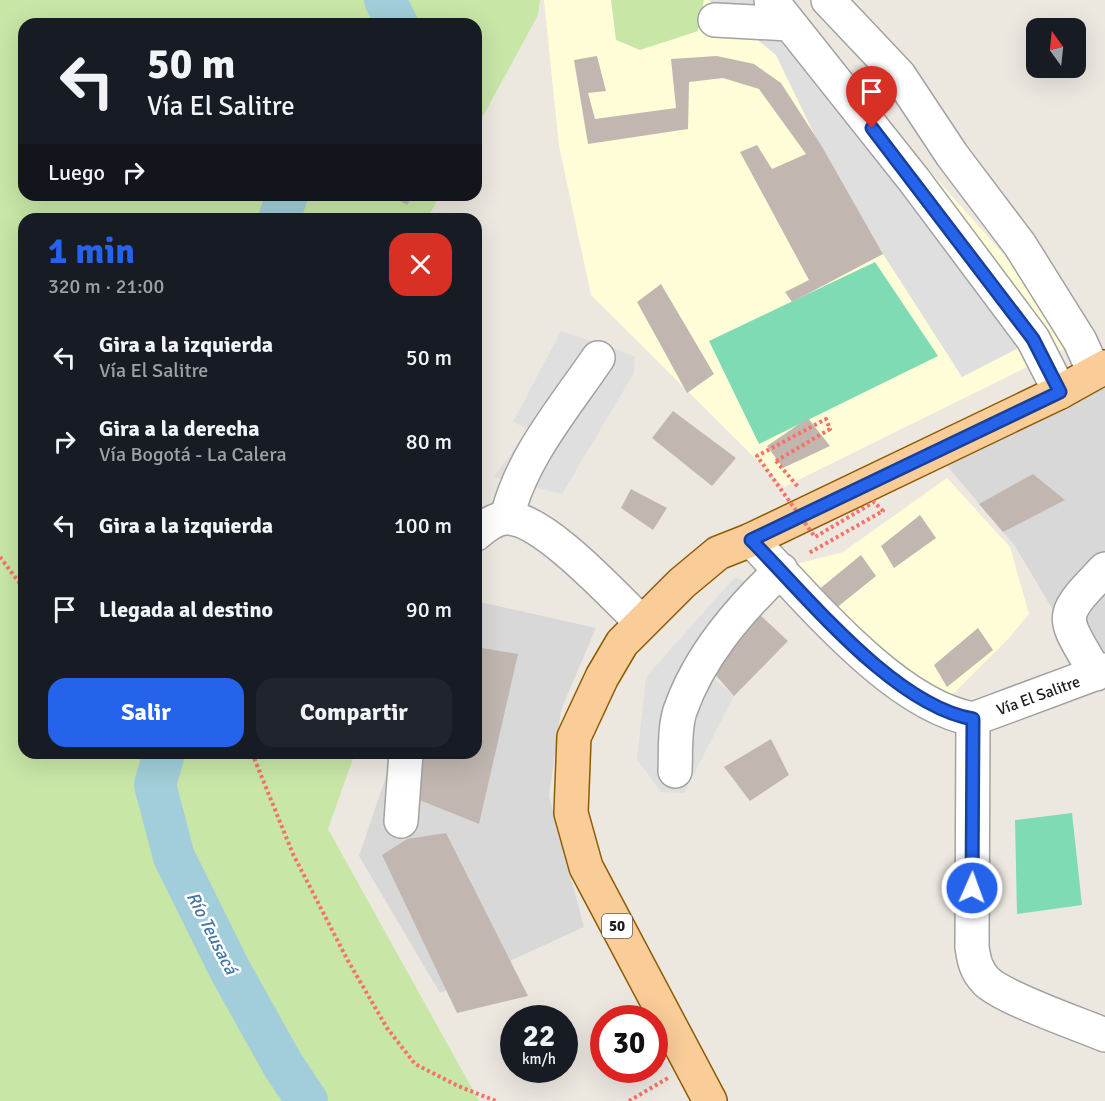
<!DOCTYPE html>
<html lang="es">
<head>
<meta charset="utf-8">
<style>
	:root { --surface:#171b24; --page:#20242c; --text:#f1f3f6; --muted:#9ea1a6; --accent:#2563eb }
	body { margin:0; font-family:Signika,sans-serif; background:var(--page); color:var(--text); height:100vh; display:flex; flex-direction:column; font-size:22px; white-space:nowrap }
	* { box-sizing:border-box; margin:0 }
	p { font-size:20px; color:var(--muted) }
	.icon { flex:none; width:33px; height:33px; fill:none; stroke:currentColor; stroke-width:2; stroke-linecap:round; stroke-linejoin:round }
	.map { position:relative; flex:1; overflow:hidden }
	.details { position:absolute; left:18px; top:213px; width:464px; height:546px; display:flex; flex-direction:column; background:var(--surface); border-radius:18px; box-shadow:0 6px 24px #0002 }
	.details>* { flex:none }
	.hud { position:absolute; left:18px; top:18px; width:464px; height:183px; border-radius:18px; box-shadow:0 6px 24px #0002; background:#171b24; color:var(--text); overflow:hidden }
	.needle { width:39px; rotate:345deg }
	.controls { position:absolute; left:1026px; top:18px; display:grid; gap:12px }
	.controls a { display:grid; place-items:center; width:60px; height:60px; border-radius:12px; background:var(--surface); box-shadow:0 6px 24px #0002; font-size:30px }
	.speed { position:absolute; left:500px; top:1005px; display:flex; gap:12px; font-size:30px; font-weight:700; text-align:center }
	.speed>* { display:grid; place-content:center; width:78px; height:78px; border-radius:50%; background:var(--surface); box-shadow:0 6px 24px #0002; line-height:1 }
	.speed small { font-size:15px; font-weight:400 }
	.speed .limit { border:9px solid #d22; background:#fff; color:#111 }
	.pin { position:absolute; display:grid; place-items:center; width:51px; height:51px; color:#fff; margin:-62px -26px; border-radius:50% 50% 50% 0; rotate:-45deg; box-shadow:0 0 6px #0007 }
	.pin .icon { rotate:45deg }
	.me { position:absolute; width:66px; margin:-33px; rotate:2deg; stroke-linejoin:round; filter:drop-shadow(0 0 4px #0008) }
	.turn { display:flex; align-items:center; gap:21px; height:126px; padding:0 30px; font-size:27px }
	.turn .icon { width:78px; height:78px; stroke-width:2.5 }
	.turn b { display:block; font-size:42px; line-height:51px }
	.then { display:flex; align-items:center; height:57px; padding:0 30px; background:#0003; gap:12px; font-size:22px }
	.round { display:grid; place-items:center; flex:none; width:63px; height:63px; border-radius:18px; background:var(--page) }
	.overview { display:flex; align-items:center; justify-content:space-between; height:102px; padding:0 30px }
	h1 { font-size:36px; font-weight:700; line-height:45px; color:var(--accent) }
	.primary-button { display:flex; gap:12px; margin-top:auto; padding:12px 30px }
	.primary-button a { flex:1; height:69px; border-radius:18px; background:var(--accent); color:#fff; font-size:24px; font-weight:700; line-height:69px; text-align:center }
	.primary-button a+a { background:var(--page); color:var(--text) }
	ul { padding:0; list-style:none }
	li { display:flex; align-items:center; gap:18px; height:84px; padding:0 30px }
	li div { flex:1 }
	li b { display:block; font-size:22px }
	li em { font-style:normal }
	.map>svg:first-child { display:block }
	.residential { fill:#d9d8d8 }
	.education { fill:#fefdd7 }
	.grass { fill:#c8e6a6 }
	.pitch { fill:#7fdbb4 }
	.parking { fill:#dfdfdf }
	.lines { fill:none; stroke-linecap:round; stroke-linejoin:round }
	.river { stroke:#a1ceda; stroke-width:42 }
	.building { fill:#c1b7b0 }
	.minor-casing { stroke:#a2a2a2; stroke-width:36 }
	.major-casing { stroke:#8e5c03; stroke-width:36 }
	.path { stroke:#f67267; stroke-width:4; stroke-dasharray:3 3; stroke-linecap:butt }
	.minor { stroke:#fff; stroke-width:33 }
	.major { stroke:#f9cc98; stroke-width:33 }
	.path-bridge { stroke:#f67267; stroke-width:4; stroke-dasharray:3 3; stroke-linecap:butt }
	.route-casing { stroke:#184099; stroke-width:15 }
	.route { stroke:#2563eb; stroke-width:10 }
	.labels { text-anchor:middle; stroke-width:5; stroke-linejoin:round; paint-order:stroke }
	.shield { fill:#fff; stroke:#5f5f5f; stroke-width:1.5 }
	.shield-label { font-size:15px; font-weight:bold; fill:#1b1b1b }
	.street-label { font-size:16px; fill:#1b1b1b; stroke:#fff }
	.water-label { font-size:18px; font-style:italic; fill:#4876a0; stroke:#fff }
</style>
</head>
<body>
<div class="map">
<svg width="1105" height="1101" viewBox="0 0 1105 1101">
	<rect width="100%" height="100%" fill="#ece8e0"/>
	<path class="residential" d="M1105,383V658L1086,666L1015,546L943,461Z
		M476,601L596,628L561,710L549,796L584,927L440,993L359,856L394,753H476Z"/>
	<path class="education" d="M544,0H783L890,126L1080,341L784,487L591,295L559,146Z
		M947,478L1010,547L1029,614L1008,639L949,698L892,671L781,568L843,552Z"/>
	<path class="grass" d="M0,0H540L538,15L476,129V24H24V195H440L427,219H24V753H355L328,829L479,1101H0Z
		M611,0H704L698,31L640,50L616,40Z"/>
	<path class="pitch" d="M875,262L938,356L759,444L709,341Z
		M1072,813L1082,905L1017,914L1015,820Z"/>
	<path class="parking" d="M709,0H774L1046,334L962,377L883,254L815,136L776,55Z
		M561,331L635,356L634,373L562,494L494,477L529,429L513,422Z
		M735,577L771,593L709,674L734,696L684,793L661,792L637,759L646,677Z"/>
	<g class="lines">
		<path class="river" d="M385,0L397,24
			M279,219L287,195
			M164,753L155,785L174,857L230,970L283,1065L307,1101"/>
	</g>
	<path class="building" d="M597,56L606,91L588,93L595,119L676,108L671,59L717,56L754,64L781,83L821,145L883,254L792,302L785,292L809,280L740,152L757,145L772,169L806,154L759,89L723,78L689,82L688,129L588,144L574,60Z
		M389,195H414L407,205Z
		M661,284L714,374L687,393L637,302Z
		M673,411L736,458L712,486L652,438Z
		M808,418L830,446L783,468L767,446Z
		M1033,474L1065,500L1003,532L979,504Z
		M631,489L667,508L653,530L621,508Z
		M920,515L936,538L894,568L881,546Z
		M861,555L876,576L830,613L817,591Z
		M759,614L788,641L734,696L712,671Z
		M978,628L993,650L947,687L934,665Z
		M476,647L518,654L479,824L407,795L418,753H476Z
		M771,739L789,775L750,801L724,767Z
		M446,833L528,996L457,1013L382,855L407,839Z"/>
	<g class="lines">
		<g class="minor-casing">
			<path id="minor" d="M771,0L914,180L1033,339L1060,392
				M828,0L899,75L952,155L1020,245L1080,341L1094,372
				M715,20L789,24
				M507,517C521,458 564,408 598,358
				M476,534C484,527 497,517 508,518C544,519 614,596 641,622
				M751,540C806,596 893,705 973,719L1105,670
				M1096,674C1062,614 1056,620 1105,569
				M973,719L972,947C974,961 976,970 986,981C1003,998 1079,1024 1105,1035
				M675,771C676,753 674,729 680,711C699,656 739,610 781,570
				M401,821L406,753"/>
		</g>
		<g class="major-casing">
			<path id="major" d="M710,1101L586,867L571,813L574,737L602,677L622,643L682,583L718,553L751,540L1060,392L1105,367"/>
		</g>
		<path class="path" d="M776,461L799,488
			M0,557L24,589
			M252,753L293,854L347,959L387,1028L415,1064L458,1086L496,1101
			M629,1101L668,1078"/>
		<use href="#minor" class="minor"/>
		<use href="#major" class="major"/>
		<path class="path-bridge" d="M776,461L830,429L826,419L757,456L815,537L874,502L883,511L809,553"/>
	</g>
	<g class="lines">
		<g class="route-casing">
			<path id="route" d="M872,128L1033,339L1060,392L751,540C807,596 893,705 973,719L972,888"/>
		</g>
		<use href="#route" class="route"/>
	</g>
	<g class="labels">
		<rect class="shield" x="602" y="914" width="30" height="24" rx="4.5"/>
		<g class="shield-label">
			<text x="617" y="931">50</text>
		</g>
		<g class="street-label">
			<text transform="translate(1038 695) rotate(-20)" y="6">Vía El Salitre</text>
		</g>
		<g class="water-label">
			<text transform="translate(212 933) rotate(63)" y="6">Río Teusacá</text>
		</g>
	</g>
</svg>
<div class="controls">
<a><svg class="needle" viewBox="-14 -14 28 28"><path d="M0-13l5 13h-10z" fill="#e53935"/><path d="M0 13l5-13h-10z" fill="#9ea1a6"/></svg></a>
</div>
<div class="speed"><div>22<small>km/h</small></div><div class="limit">30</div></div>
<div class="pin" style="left:872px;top:128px;background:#d93025"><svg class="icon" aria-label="arrive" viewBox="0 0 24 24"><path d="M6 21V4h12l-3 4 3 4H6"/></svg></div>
<svg class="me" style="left:972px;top:888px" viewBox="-20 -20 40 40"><circle r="17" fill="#2563eb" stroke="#fff" stroke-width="3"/><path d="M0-11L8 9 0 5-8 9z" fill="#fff"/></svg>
<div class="hud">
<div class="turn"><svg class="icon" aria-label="left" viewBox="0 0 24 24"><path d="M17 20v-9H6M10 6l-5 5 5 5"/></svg><div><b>50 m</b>Vía El Salitre</div></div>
<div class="then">Luego<svg class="icon" aria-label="right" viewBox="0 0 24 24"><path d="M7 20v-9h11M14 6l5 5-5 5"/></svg></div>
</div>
<section class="details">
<div class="overview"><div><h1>1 min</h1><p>320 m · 21:00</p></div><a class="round" style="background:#d93025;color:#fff"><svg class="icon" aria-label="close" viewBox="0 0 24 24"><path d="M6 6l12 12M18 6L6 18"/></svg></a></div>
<ul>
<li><svg class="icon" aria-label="left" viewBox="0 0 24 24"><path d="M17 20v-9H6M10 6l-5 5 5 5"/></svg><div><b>Gira a la izquierda</b><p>Vía El Salitre</p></div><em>50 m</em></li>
<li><svg class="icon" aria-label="right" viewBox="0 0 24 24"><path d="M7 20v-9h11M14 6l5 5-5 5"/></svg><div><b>Gira a la derecha</b><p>Vía Bogotá - La Calera</p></div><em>80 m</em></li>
<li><svg class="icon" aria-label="left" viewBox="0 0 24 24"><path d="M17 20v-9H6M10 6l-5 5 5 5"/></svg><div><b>Gira a la izquierda</b></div><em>100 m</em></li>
<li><svg class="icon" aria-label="arrive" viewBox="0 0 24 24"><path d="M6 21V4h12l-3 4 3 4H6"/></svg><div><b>Llegada al destino</b></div><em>90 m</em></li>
</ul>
<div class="primary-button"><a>Salir</a><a>Compartir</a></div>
</section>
</div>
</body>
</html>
